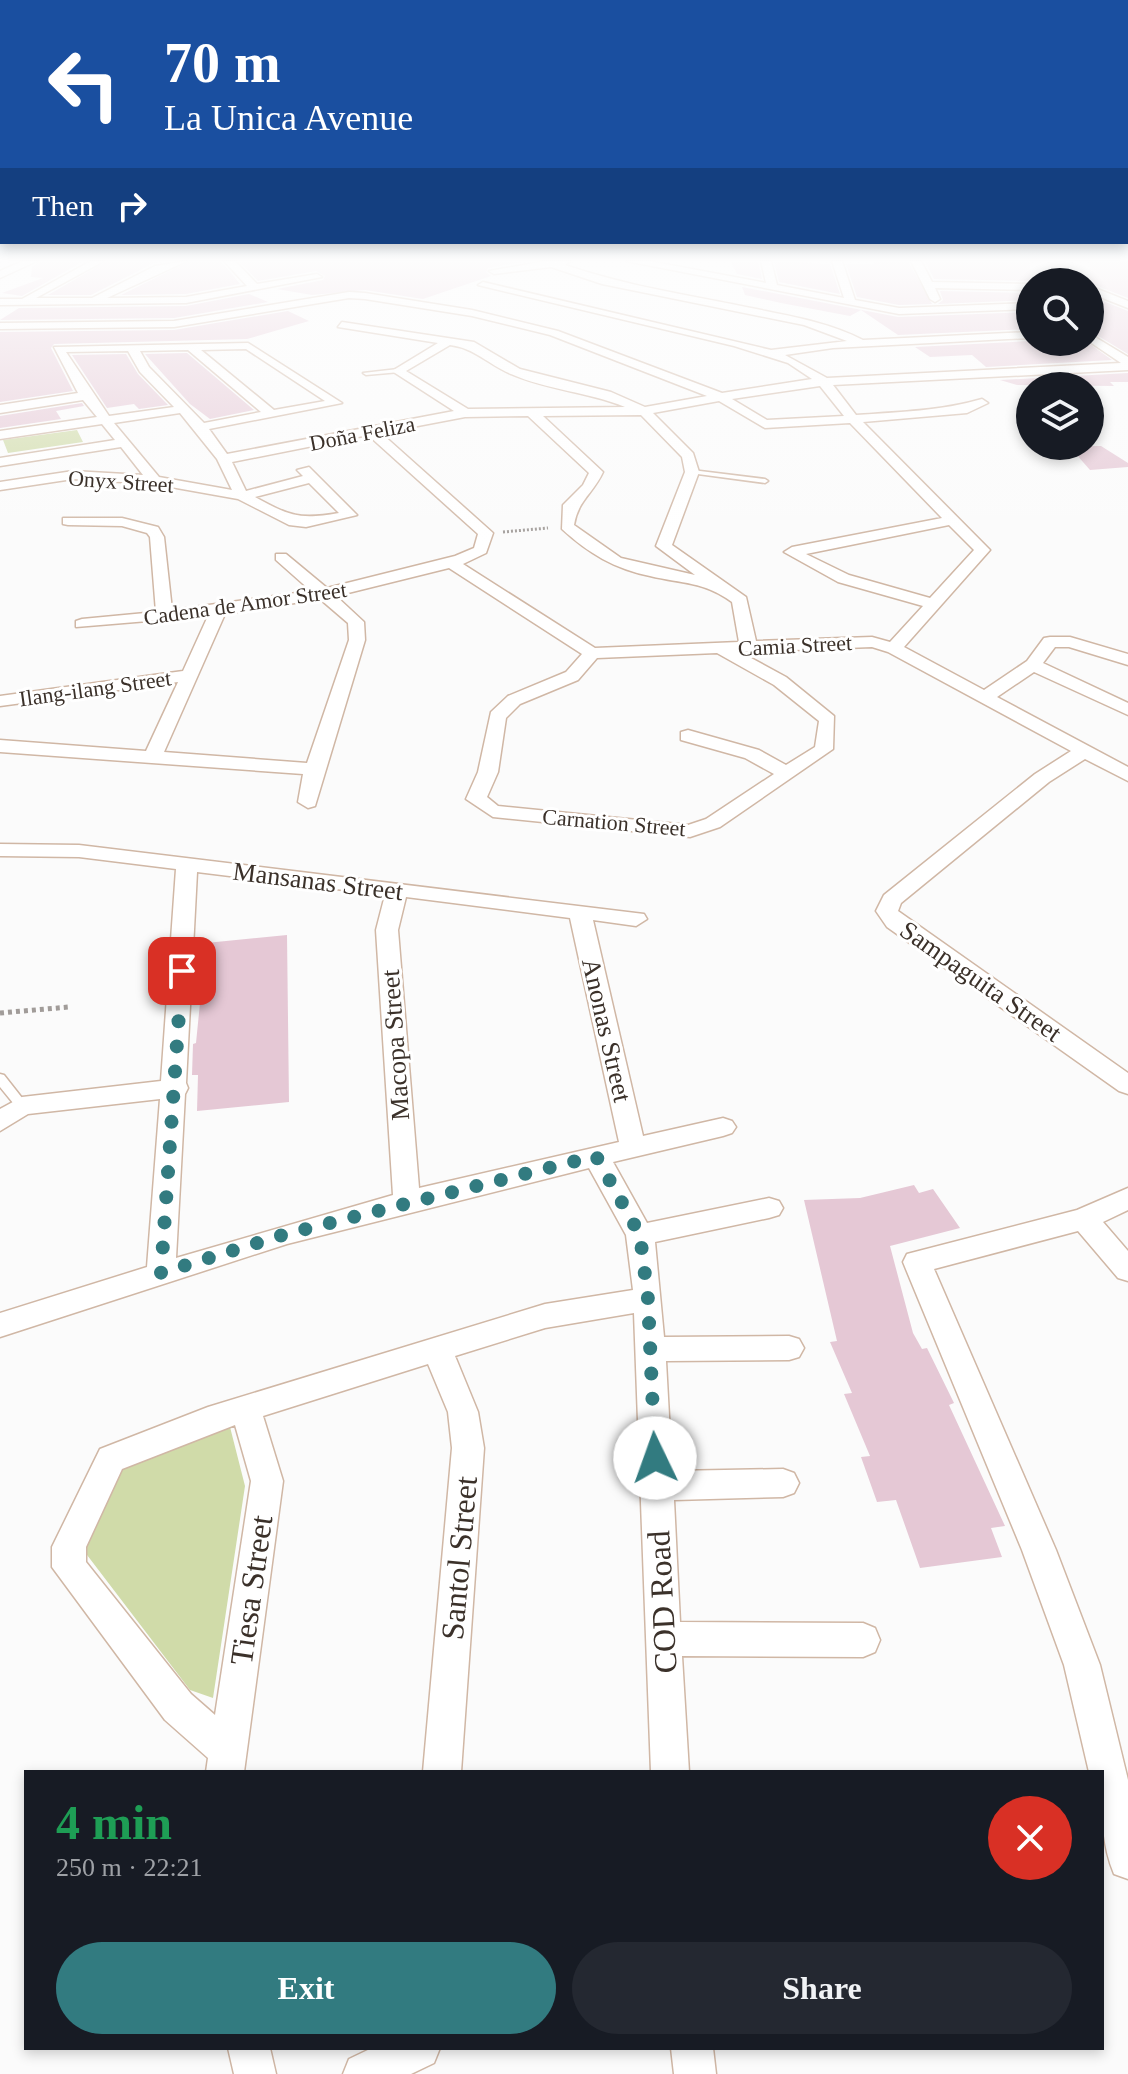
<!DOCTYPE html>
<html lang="en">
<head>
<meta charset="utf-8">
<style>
	:root { --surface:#171b24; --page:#242831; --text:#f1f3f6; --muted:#9ea1a6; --accent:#327b80 }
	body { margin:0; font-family:"Times New Roman",serif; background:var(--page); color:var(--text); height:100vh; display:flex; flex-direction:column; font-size:30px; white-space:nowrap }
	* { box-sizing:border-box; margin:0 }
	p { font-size:26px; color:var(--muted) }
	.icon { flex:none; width:44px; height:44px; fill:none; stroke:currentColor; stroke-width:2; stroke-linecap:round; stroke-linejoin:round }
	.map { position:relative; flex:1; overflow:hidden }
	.panel { position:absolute; left:24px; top:1770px; width:1080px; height:280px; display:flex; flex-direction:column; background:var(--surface); border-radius:0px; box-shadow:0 4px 12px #0003 }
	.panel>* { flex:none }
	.hud { position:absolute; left:0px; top:0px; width:1128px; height:244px; box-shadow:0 4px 12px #0003; background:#1a4fa0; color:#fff; overflow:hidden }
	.tools { position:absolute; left:1016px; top:268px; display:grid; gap:16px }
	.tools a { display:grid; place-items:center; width:88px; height:88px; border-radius:50%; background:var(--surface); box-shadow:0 4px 12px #0003; font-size:40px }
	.pin { position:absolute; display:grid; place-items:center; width:68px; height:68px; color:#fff; margin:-34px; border-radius:16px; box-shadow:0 4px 12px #0006 }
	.me { position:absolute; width:88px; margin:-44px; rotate:357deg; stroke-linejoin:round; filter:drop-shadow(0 0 6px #0008) }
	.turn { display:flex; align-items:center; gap:28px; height:168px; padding:0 32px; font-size:36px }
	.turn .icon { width:104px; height:104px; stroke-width:2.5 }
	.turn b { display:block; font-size:56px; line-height:68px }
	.then { display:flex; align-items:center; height:76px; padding:0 32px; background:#0003; gap:16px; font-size:30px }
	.round { display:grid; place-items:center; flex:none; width:84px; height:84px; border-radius:42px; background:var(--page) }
	.head { display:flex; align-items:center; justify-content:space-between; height:136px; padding:0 32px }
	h1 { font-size:48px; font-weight:800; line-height:60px; color:#1e9e55 }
	.cta { display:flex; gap:16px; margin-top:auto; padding:16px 32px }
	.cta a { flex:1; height:92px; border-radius:48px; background:var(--accent); color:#fff; font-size:32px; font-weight:800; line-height:92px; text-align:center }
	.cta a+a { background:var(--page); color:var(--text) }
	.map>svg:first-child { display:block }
	.green { fill:#d0dba9 }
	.building { fill:#e5c8d5 }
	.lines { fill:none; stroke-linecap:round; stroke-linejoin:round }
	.service-casing { stroke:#d0b7a5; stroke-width:3 }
	.minor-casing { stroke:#d0b7a5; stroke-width:3 }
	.path-far1 { stroke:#a19c99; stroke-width:3; stroke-dasharray:2 2; stroke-linecap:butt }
	.path { stroke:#a19c99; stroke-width:5; stroke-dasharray:4 4; stroke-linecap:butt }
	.service { fill:#fff; fill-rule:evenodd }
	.minor { fill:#fff; fill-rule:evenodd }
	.route { stroke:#327b80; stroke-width:14; stroke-dasharray:0 25.2 }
	.labels { text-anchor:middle; stroke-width:6; stroke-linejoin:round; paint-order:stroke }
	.far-street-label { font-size:22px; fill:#3b312a; stroke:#fff }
	.street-label { font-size:26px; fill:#3b312a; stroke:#fff }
	.near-street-label { font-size:32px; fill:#3b312a; stroke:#fff }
</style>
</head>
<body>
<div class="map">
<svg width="1128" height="2074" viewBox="0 0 1128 2074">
	<rect width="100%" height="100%" fill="#fbfbfb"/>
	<path class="green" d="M77,430L83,442L8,453L3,440Z
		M230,1427L245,1486L213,1698L190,1690L84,1551L124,1460Z"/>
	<path class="building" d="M40,261H84L22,296L2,293L43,278L31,277L32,267Z
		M107,261H166L154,263L91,295H48Z
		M190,261H221L240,284L186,294L121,295Z
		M239,261H522V262L488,268L486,272L491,276L423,299L365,290L312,295L277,289L323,280L325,276L316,271L258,281Z
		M758,261L762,279L737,274L731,262Z
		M774,261L830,264L840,294L779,282Z
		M873,261H908L932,304L899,305L857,297L846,264H874Z
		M925,261H1030V281L934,279Z
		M1090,261H1128V298L1090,283Z
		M742,287L898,317L1030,312V329L898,335L861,310L850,316L781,303L745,295Z
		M940,291L1030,293V300L938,304L943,300Z
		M249,294L268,302L174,318L0,320L19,308L186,306Z
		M1090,296L1128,311V354L1090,331Z
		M288,311L309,321L247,339L54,344L51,348L73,391L0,402V332L174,330Z
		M1030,341L1087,342L1112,360L986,367L972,355L930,357L915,347Z
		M187,353L254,410L210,419L190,404L145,354Z
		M126,354L138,374L168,405L139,409L134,404L107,408L72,355Z
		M1128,373V382H1110L1114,386L1017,385L1000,380Z
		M82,403L84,406L56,411L61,419L0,428V416Z
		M1069,446H1101L1128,463V467L1090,470Z
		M287,935L289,1102L197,1111L198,1075H192L193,1044L196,1043L206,943Z
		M914,1185L919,1193L933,1189L960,1228L890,1246L913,1333L922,1349L927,1348L954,1403L949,1405L1005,1526L991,1528L1002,1557L920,1568L896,1500L877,1502L861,1457L870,1456L844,1394L852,1393L830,1342L837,1341L804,1200L860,1198Z"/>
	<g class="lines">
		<g class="service-casing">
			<path id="service" d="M398,369L400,372L366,375L363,373Z
				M692,470L765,479L768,481L765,483L690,473V471Z
				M0,1074L4,1075L26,1103L28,1106L26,1109H18L0,1087Z"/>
		</g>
		<g class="minor-casing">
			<path id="minor" d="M23,261H37L0,278V271Z
				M91,261H104L36,298H92L155,266L187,261L107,298L186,297L247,286L224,261H235L257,284L317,274L322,277L186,303L0,305V299H22Z
				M546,261H570L565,265C626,286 689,295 751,308C790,316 828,322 863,340L1030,332V338L833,348L785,355L827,378L1121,363L1090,342V334L1128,357V370L833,385L856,415C899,412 941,411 982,399L988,403L967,413L863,422L990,550L904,647L984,690L1027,661L1044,638L1050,637H1070L1128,654V665L1069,647H1055L1043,663L1128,703V715L1034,672L997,697L1128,767V781L1085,759L1049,782L901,903L898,911L1128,1073V1094L1119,1091L887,927L876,911L884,895L1035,774L1071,751L888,652L872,647L740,652L786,677L834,716L833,749L720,827L690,837L493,817L466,799L478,772L491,712L508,696L566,672L582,654L449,568L336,596L364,622L365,640L315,806L308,808L298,802L303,774L0,752V740L146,751L178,682L0,706V696L183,671L208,616L76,627V621L82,619L156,612L150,537L147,533L122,526L68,525L63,524V518H122L158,527L164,537L172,610L311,591L276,560V554H286L327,588L455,556L474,548L478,534L368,435L232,462L246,491L303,476L297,470L309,467L357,515L306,527L289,525L238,499L154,484L73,479L0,490V482L73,471L143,475L121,447L0,466V458L115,440L102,424L0,439V431L97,417L83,400L0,413V405L78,393L54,347L248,343L342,403L209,429L227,454L454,411L392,371L438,343L338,327L342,322L474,342L520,369L611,392L645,407L707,396L550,335L472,316L365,299L349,298L174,327L0,329V323L174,321L349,292L365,293L472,310L558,331L722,393L812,379L788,363L734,346L478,285L483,282L771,350L847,341L804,325L602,284L551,267L494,274L489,271ZM450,345C475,348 489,365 511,374C547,390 589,392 625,407L468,409L406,371ZM246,349L325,401L274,410L201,350ZM188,350L261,412L204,423L149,367L140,351ZM128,351L140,372L174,407L109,416L66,352ZM820,386L844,416L767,420L732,399ZM719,401L765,428L850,423L942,518L792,547L784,552L838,582L923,606L890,642L872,637L756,641L746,597L672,545L699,472L693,453L653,413ZM180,413L217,459L232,490L159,477L114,423ZM641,415L682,457L685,472L656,546L695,575L621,558L574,525C578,500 593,494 603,472L543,416ZM528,416L589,473L583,485L563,505L562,529C588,553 615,569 650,576C683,584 703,581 732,602L739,642L595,648L463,564L486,553L493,533L381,433L465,417ZM309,483L339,513C299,520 290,516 255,497ZM949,525L974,550L930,598L849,575L806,554ZM320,599L348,623L349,640L307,763L164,752L225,614ZM717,653L774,685L819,721L815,747L786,765L759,750L688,730L681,732V740L745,758L774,774L706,819L688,825L498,806L487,797L498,772L506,718L520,704L578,680L597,658Z
				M626,261H649L766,283L761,261H771L777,285L844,298L832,261H842L855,300L899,308L1030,303V309L899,314Z
				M911,261H921L932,282L1030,284V290L935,288L940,299L935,302L930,299Z
				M1090,286L1128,301V308L1090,293Z
				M0,844L79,845L644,914L647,919L636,926L593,920L643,1136L723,1118L732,1121L736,1127L732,1133L723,1136L613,1162L647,1223L769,1198L779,1201L783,1208L779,1215L769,1218L655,1242L664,1337L789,1336L799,1339L804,1348L799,1357L789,1360L666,1361L672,1471L783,1469L794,1473L799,1483L794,1493L783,1497L674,1500L680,1622L863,1623L875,1628L880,1640L875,1652L863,1657L682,1656L689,1772H651L634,1313L545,1328L455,1356L478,1412L484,1448L461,1772H423L452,1448L448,1412L428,1364L263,1416L283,1481L244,1772H206L208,1758L165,1720L52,1567V1547L100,1449L208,1407L545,1304L633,1290L626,1235L589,1168L287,1244L0,1337V1313L147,1267L160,1099L28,1114L0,1131V1109L22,1097L161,1081L176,869L79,857L0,856ZM197,872L385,895L376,930L393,1195L176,1258L185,1094L188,1088L186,1083ZM406,897L570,918L619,1142L419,1188L398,930ZM235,1425L251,1481L215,1715L191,1694L86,1562V1547L122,1469Z
				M1128,1188V1210L1103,1222L1128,1251V1281L1118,1278L1078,1231L934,1269L1056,1550L1100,1665L1128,1780V1879L1114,1874C1100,1840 1102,1808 1102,1772H1089L1064,1665L1022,1550L903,1262L907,1254L1077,1210Z
				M228,2048H270L276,2074H234Z
				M372,2048H440L434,2063L411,2074H343L349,2059Z
				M671,2048H713L716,2074H674Z"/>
		</g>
		<path class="path-far1" d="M503,532L548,528"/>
		<path class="path" d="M0,1013L69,1007"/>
		<use href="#service" class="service"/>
		<use href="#minor" class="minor"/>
	</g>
	<linearGradient id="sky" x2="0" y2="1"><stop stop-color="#84b4e3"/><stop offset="0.47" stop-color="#fdfdfd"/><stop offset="1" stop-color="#fdfdfd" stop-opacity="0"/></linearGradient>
	<rect width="1128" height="552" fill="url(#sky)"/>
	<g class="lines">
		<path class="route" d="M182,971L161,1273L286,1234L596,1156L640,1235L648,1299L655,1458"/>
	</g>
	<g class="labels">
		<g class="far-street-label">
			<text transform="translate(362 433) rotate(-11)" y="8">Doña Feliza</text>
			<text transform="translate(121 481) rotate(4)" y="8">Onyx Street</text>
			<text transform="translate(245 603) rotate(-8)" y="8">Cadena de Amor Street</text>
			<text transform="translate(795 645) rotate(-3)" y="8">Camia Street</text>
			<text transform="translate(95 688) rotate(-8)" y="8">Ilang-ilang Street</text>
			<text transform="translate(614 822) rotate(5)" y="8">Carnation Street</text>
		</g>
		<g class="street-label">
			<text transform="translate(318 881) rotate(7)" y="9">Mansanas Street</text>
			<text transform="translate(981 981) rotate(35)" y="9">Sampaguita Street</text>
			<text transform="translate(607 1030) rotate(77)" y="9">Anonas Street</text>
			<text transform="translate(395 1045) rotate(-94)" y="9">Macopa Street</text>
		</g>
		<g class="near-street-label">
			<text transform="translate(459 1558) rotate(-85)" y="11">Santol Street</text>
			<text transform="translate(251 1590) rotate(-82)" y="11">Tiesa Street</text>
			<text transform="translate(662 1602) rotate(-93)" y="11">COD Road</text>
		</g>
	</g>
</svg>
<div class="tools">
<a><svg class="icon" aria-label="search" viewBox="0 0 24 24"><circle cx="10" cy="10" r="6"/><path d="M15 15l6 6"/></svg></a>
<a><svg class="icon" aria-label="layers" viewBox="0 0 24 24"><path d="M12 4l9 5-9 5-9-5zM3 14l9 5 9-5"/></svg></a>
</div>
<div class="pin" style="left:182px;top:971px;background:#d93025"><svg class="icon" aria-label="arrive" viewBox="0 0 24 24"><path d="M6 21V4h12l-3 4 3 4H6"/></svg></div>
<svg class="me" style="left:655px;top:1458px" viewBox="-20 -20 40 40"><circle r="19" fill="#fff"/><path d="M0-13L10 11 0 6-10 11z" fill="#327b80"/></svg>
<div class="hud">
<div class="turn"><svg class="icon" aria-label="left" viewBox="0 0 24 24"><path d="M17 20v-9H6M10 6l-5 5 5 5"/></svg><div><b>70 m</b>La Unica Avenue</div></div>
<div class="then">Then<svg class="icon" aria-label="right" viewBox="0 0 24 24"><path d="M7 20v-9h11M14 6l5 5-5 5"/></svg></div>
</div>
<section class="panel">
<div class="head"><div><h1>4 min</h1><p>250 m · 22:21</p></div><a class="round" style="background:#d93025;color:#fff"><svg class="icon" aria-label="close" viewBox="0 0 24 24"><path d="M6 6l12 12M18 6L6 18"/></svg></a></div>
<div class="cta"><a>Exit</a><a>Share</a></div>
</section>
</div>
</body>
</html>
